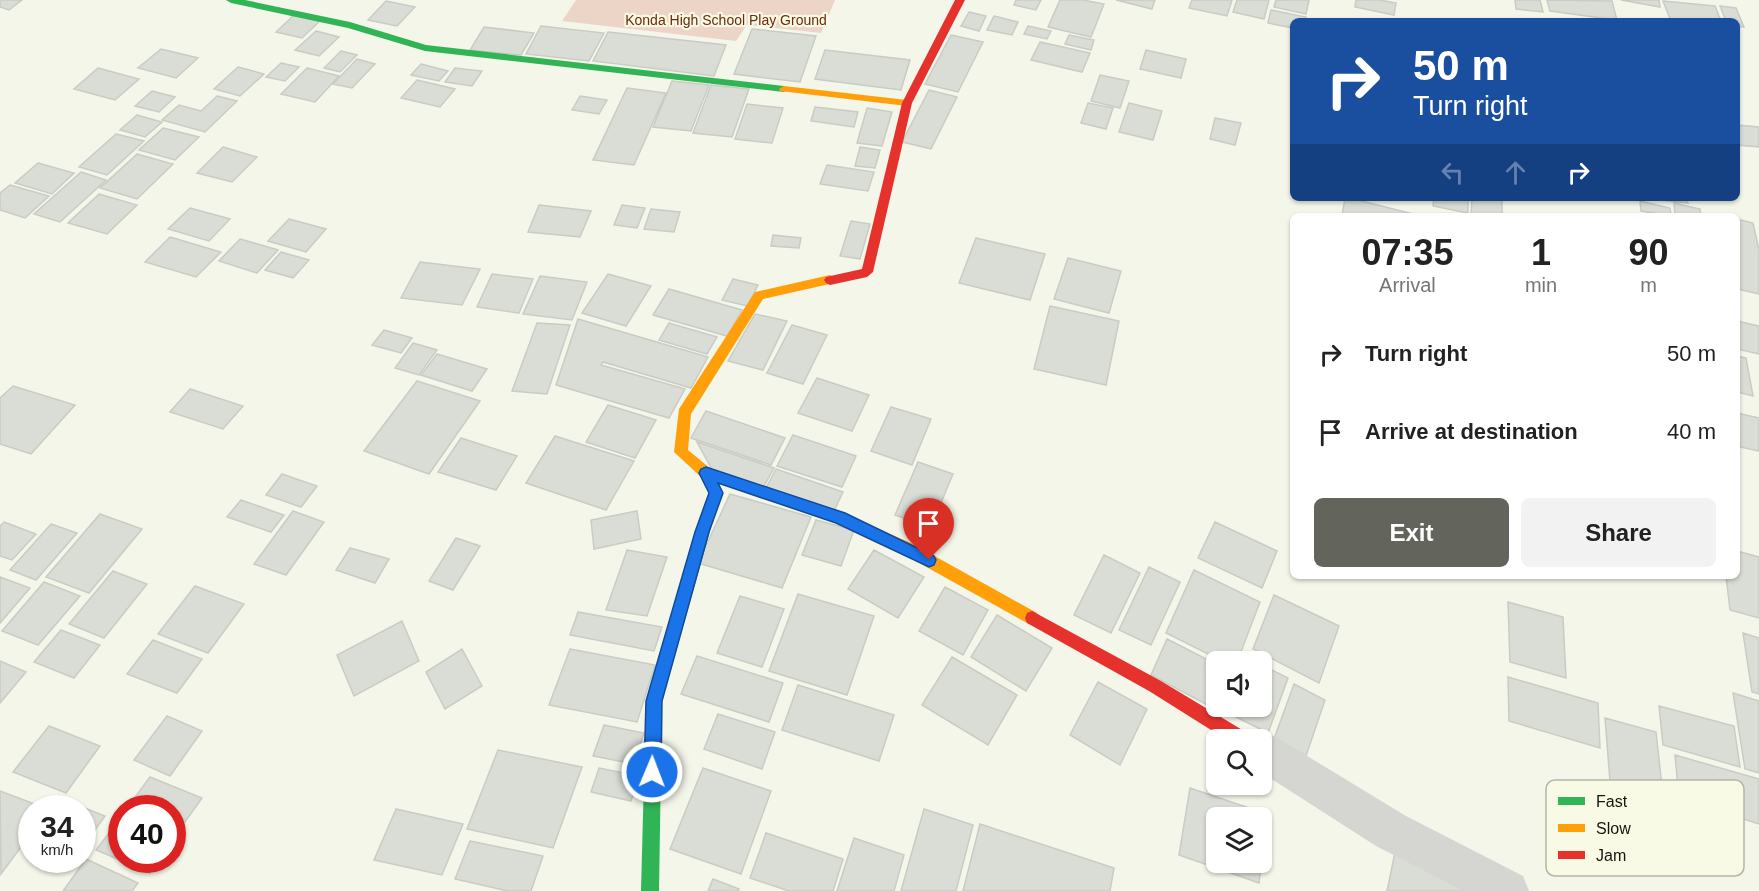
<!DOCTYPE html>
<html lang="en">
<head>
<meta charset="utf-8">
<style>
	:root { --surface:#fff; --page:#f2f2f2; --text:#222; --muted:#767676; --accent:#63645b }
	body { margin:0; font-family:Helvetica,sans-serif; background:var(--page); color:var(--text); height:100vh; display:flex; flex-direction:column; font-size:22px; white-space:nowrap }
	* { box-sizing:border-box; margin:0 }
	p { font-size:20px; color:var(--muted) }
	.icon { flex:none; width:33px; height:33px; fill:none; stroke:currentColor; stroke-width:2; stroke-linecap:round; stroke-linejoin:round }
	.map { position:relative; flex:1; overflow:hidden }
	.drawer { position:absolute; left:1290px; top:213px; width:450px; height:366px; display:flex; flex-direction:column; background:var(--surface); border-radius:9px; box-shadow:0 2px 4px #0004 }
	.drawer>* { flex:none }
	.guide { position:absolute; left:1290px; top:18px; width:450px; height:183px; border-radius:9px; box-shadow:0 2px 4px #0004; background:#1a4fa0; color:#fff; overflow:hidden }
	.tools { position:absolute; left:1206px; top:651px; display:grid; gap:12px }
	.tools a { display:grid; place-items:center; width:66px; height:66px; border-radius:9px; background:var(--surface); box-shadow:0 2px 4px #0004; font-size:30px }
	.speed { position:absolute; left:18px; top:795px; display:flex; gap:12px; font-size:30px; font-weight:700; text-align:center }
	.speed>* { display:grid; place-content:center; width:78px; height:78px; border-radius:50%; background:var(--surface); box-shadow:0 2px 4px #0004; line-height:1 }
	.speed small { font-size:15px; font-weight:400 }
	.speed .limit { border:9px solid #d22; background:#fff; color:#111 }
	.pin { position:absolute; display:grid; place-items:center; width:51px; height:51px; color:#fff; margin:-62px -26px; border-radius:50% 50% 50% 0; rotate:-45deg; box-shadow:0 0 6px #0007 }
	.pin .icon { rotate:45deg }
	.me { position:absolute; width:66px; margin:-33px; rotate:1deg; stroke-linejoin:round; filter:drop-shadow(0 0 4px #0008) }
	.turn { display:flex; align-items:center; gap:21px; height:126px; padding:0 24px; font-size:27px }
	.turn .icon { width:78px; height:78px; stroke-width:2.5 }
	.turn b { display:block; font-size:42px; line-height:51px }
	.lanes { display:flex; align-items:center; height:57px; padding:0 24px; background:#0003; justify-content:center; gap:30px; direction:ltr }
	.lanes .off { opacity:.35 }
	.eta { display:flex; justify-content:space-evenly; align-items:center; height:102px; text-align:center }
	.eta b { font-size:36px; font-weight:600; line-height:42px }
	.action { display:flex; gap:12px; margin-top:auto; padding:12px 24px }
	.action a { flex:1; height:69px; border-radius:9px; background:var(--accent); color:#fff; font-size:24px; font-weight:600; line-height:69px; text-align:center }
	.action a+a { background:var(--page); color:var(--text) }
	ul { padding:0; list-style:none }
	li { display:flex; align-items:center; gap:18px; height:78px; padding:0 24px }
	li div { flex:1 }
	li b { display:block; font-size:22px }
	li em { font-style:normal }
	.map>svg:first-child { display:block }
	.green { fill:#ecd5c7 }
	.building { fill:#daddd5; stroke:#c9ccc4; stroke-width:1.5; fill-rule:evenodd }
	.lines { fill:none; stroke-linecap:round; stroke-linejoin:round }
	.street { fill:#d5d6d2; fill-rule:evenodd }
	.fast { fill:#30b455; fill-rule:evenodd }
	.slow { fill:#ff9f0a; fill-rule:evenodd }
	.jam { fill:#e5322d; fill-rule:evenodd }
	.route { fill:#1a73e8; stroke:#114b97; stroke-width:1.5 }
	.labels { text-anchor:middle; stroke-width:4.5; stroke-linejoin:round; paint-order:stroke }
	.far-park-label { font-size:14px; fill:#702909; stroke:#f8fae6 }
	.key { fill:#f8fae6; stroke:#b4b5a5; stroke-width:1.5 }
	.key-label { font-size:16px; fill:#15150e }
</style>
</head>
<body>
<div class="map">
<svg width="1759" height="891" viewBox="0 0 1759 891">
	<rect width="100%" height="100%" fill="#f4f6ea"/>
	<path class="green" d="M576,0H835L821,33L747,25L736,41L562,21Z"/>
	<path class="building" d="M0,0H22L9,10L0,7Z
		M1016,0H1041L1036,10L1014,5Z
		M1060,0H1083L1104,4L1091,37L1048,27Z
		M1116,0H1155L1152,9Z
		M1192,0H1232L1227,16L1189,8Z
		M1237,0H1269L1264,19L1233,12Z
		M1276,0H1309L1306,14L1274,7Z
		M1356,0H1380L1396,3L1394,15L1355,7Z
		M1515,0H1540L1543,12L1516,9Z
		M1547,0L1612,1L1617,20L1550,11Z
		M1621,0H1659L1660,7Z
		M386,1L415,7L397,26L368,20Z
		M1663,1L1715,6L1721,21H1671Z
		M1720,6L1736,8L1744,27L1737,26V21H1726Z
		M1271,10L1306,17L1305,21H1293V28L1268,23Z
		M969,12L986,16L979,31L961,26Z
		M294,15L320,21L302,38L276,32Z
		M994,16L1018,22L1012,35L987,30Z
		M541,26L604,33L589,61L526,54Z
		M1028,26L1051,31L1047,39L1024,34Z
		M484,27L534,33L521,55L470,50Z
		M752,29L816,36L800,82L734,74Z
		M316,31L339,37L319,56L295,50Z
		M608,32L726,45L714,76L593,61Z
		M951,35L983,42L958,92L925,84Z
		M1069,35L1094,40L1091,50L1065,44Z
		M1040,42L1090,53L1082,72L1031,60Z
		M161,49L198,58L176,78L138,68Z
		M825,50L910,60L901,90L815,79Z
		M1146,50L1186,59L1181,78L1140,69Z
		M341,51L357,55L340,72L324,68Z
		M357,59L375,64L352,88L333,84Z
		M281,63L299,67L285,81L266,77Z
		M421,64L448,71L439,81L411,75Z
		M238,67L264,74L240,96L214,89Z
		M98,68L139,79L115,100L74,89Z
		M307,68L339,76L315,102L281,94Z
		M455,68L482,71L472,86L445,82Z
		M1100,75L1129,81L1120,108L1091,101Z
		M417,80L455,89L440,107L401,98Z
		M672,81L709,85L691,131L653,127Z
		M711,85L749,89L732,137L693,133Z
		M627,88L666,93L634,165L593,160Z
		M929,90L957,97L931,149L902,142Z
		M152,91L175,97L159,112L135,106Z
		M217,96L237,101L205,132L162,120L179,105L201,111Z
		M580,96L607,100L599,114L572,110Z
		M1088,103L1113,108L1106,129L1081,123Z
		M1129,103L1162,111L1153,140L1119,132Z
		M747,104L783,108L772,143L735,139Z
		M815,107L858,112L854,127L811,121Z
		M867,108L892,112L882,146L857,143Z
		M137,115L162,122L145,137L120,130Z
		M1215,118L1241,123L1235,145L1210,139Z
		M1737,125L1759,127V147L1737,145Z
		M163,128L199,137L175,160L139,150Z
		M116,134L144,141L107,175L79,167Z
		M223,147L257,157L232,182L197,173Z
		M860,147L880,150L875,168L855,166Z
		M137,154L173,164L137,199L100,188Z
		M38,163L74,173L52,194L15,183Z
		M827,165L874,172L868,191L820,184Z
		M81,172L106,180L60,222L34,214Z
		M10,185L49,196L25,218L0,210V193Z
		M99,194L137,205L107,234L68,223Z
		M1345,198H1350L1421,216H1342Z
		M1434,198H1468V213L1433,206Z
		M1472,198H1502V216H1471Z
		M1640,198H1686L1688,203Z
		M1640,201L1670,208L1671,216L1641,211Z
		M1674,203L1700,209L1701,216H1675Z
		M539,205L591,211L580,237L528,232Z
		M622,205L645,208L637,228L614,225Z
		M190,208L230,219L209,241L168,229Z
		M651,209L680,212L674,232L644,229Z
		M289,219L326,229L306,252L268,241Z
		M1737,219L1753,223L1759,250V294L1737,289Z
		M851,221L870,224L860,259L840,256Z
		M773,235L801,238L799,248L771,246Z
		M170,237L221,252L196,277L145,262Z
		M976,238L1045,254L1030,300L959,283Z
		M240,239L278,250L257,273L219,261Z
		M281,252L309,260L293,278L265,270Z
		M1068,258L1121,271L1109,313L1054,299Z
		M420,262L480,269L462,305L401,298Z
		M492,274L533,279L519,313L477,307Z
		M608,274L651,286L626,326L582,313Z
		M540,276L587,282L572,320L523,314Z
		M733,279L758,285L747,306L722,300Z
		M669,289L742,310L727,336L653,315Z
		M1050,306L1119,321L1106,385L1034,369Z
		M755,314L787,321L763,370L728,361Z
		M578,319L708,357L691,388L603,362L601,365L685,389L669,418L556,385Z
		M1737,321L1759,326V354L1737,349Z
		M537,323L570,325L547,394L512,391Z
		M669,323L717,337L707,354L659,340Z
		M792,325L827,335L803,384L767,373Z
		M384,330L412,338L401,353L372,345Z
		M413,343L437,350L419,375L395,368Z
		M437,354L487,369L472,391L421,375Z
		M1737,356L1746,358L1753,396L1737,392Z
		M817,378L869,395L852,431L798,413Z
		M417,381L480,401L429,474L364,451Z
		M13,386L75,405L31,454L0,444V398Z
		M190,389L243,406L223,429L170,412Z
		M608,405L656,420L635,458L586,442Z
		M891,407L931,419L912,465L871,451Z
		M706,411L785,438L771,465L691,438Z
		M1737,413L1759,418V451L1740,447Z
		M793,435L856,456L842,487L777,466Z
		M555,436L634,461L606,510L526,483Z
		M461,438L517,456L496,490L438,472Z
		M697,442L774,468L763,488L714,473Z
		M918,462L953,474L931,527L895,515Z
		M776,469L843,492L834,511L766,488Z
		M282,474L317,486L301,507L266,495Z
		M730,494L811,517L782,588L698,563Z
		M241,500L284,515L271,532L227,517Z
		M293,511L324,522L286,575L254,564Z
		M637,511L641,539L594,549L591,520Z
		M100,514L142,529L89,593L46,577Z
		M816,520L854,530L841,566L802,555Z
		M4,522L36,534L12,560L0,556V526Z
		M1215,522L1277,551L1262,588L1198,558Z
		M51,524L77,533L36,580L10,570Z
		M456,538L480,546L453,590L429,581Z
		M350,548L389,559L375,583L336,570Z
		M627,550L667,557L647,616L606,610Z
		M874,550L924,577L898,618L848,589Z
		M1737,551L1759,557V618L1730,610L1726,576H1737Z
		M1104,555L1140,573L1111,633L1074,615Z
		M1149,567L1180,582L1151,645L1119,630Z
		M1194,570L1260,602L1237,662H1224L1166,633Z
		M113,571L147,584L104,638L69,624Z
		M0,577L30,588L0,623Z
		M44,582L80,596L38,645L2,631Z
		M195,586L244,604L208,653L158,634Z
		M945,587L988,610L963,655L919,631Z
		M798,594L874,616L847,695L769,671Z
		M1274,595L1339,626L1319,683L1253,649Z
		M740,596L784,609L762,667L717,653Z
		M1508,602L1563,617L1566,678L1510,662Z
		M578,612L662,627L654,651L570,635Z
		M997,615L1052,648L1026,691L971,657Z
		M402,621L419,661L354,696L337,655Z
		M61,630L100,645L74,678L34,662Z
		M1743,633L1759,638V694L1752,692Z
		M1167,639L1216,664L1217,710L1151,675Z
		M153,640L202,659L177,693L127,674Z
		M462,649L482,686L445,709L426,672Z
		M570,649L655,665L637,722L549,705Z
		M697,656L783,683L769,722L681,694Z
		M952,657L1017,695L988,745L922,705Z
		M0,661L26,672L0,703Z
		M1262,665L1288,678L1268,733L1228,713L1230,706H1262Z
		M1508,677L1598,703L1600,748L1509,721Z
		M1098,682L1147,709L1120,765L1070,735Z
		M1294,684L1325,700L1306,756L1274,739Z
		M798,685L894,715L879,761L782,730Z
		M1733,693L1759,701V773L1745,769Z
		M1659,706L1734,726L1740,767L1663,745Z
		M718,714L775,732L762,769L704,749Z
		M167,716L202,731L170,776L134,760Z
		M1605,718L1656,732L1663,796L1610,781Z
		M604,725L644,733L634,764L593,756Z
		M49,726L100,746L66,793L13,772Z
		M498,750L582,767L553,848L467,829Z
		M1675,755L1759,779V824L1679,799Z
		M599,768L639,776L631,801L591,792Z
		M703,768L771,791L741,874L670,849Z
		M150,777L202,798L172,840V808H127Z
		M1190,788L1267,814L1259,883L1179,855ZM1216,818H1262V862H1216Z
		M0,791L45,808H32V832L1,874Z
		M67,801L105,816L82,848V808H61Z
		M396,809L463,824L442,875L374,860Z
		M924,809L973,825L956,891H901Z
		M122,816V860H159L150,873L96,850Z
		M980,824L1114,868L1110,891H963Z
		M766,833L843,859L833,891H789L750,878Z
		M854,838L904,855L894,891H837Z
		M470,841L543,856L531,891H508L455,879Z
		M1397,843L1482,891H1387Z
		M86,859L138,883L132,891H63Z
		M51,860H75L69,868Z
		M713,879L739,889L738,891H708Z"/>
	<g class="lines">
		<path class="street" d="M1262,731L1276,737L1406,816L1523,876L1529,891H1464L1376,846L1262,773V740H1247Z"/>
		<path class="fast" d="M226,0H245L350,22L426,45L784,86L789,89L784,92L425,51L348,28L231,3Z
			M707,511L712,513L714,517L662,701L659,891H641L646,701L700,517L702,513Z"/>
		<path class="slow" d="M784,86L907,100L912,103L907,106L780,91L779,89Z
			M830,275L834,277L836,280L834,283L763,299L691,414L688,450L711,469L845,514L913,544L1037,613L1039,618L1037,623L1032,625L1027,623L903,554L836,523L718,483L723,493L712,521L707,523L702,521L700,517L709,493L701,477L674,452L679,409L755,292Z"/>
		<path class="jam" d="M955,0H965L912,103L873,272L867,277L830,285L826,283L824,280L826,277L862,269L902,103Z
			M1032,611L1161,681L1249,734L1251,740H1227L1149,691L1027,623L1025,618L1027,613Z"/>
	</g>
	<path class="route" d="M706,467L845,513L934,556L936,560L934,565L929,567L836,523L718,483L723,493L709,532L662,701L661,772L658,778L652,781L647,778L644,772L646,701L695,532L709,493L699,473L701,469Z"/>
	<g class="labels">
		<g class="far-park-label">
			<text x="726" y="25">Konda High School Play Ground</text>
		</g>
	</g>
	<rect x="1546" y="780" width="198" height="96" rx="9" class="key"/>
	<rect x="1558" y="797" width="27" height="8" fill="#30b455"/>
	<rect x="1558" y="824" width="27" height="8" fill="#ff9f0a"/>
	<rect x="1558" y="851" width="27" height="8" fill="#e5322d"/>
	<g class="key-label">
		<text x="1596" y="807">Fast</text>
		<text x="1596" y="834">Slow</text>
		<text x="1596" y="861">Jam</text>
	</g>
</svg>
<div class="tools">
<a><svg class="icon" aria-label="sound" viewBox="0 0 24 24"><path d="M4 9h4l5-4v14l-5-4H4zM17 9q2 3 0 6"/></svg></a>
<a><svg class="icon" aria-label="search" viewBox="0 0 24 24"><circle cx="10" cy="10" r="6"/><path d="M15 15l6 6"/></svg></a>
<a><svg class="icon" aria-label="layers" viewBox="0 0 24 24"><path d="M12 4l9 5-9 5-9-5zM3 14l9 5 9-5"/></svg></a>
</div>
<div class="speed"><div>34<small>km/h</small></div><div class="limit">40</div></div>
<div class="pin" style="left:929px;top:560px;background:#d93025"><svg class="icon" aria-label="arrive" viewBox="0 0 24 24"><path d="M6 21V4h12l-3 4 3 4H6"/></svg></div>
<svg class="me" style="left:652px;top:772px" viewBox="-20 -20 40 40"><circle r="17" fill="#1a73e8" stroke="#fff" stroke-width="3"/><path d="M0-11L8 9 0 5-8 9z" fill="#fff"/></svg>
<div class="guide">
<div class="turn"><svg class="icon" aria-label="right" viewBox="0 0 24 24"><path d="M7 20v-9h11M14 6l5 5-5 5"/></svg><div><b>50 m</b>Turn right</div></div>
<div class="lanes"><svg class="icon off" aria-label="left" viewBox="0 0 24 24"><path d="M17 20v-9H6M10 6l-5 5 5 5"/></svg><svg class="icon off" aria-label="ahead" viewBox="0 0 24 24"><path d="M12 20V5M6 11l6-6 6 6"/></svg><svg class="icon" aria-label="right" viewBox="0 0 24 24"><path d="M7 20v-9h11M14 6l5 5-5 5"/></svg></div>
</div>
<section class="drawer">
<div class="eta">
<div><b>07:35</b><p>Arrival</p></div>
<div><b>1</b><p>min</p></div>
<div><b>90</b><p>m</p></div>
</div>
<ul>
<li><svg class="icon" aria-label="right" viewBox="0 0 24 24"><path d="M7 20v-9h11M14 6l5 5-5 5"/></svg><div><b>Turn right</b></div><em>50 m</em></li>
<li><svg class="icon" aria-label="arrive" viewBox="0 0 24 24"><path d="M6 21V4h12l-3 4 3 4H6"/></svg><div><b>Arrive at destination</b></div><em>40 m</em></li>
</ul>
<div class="action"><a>Exit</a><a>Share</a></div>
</section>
</div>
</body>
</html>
